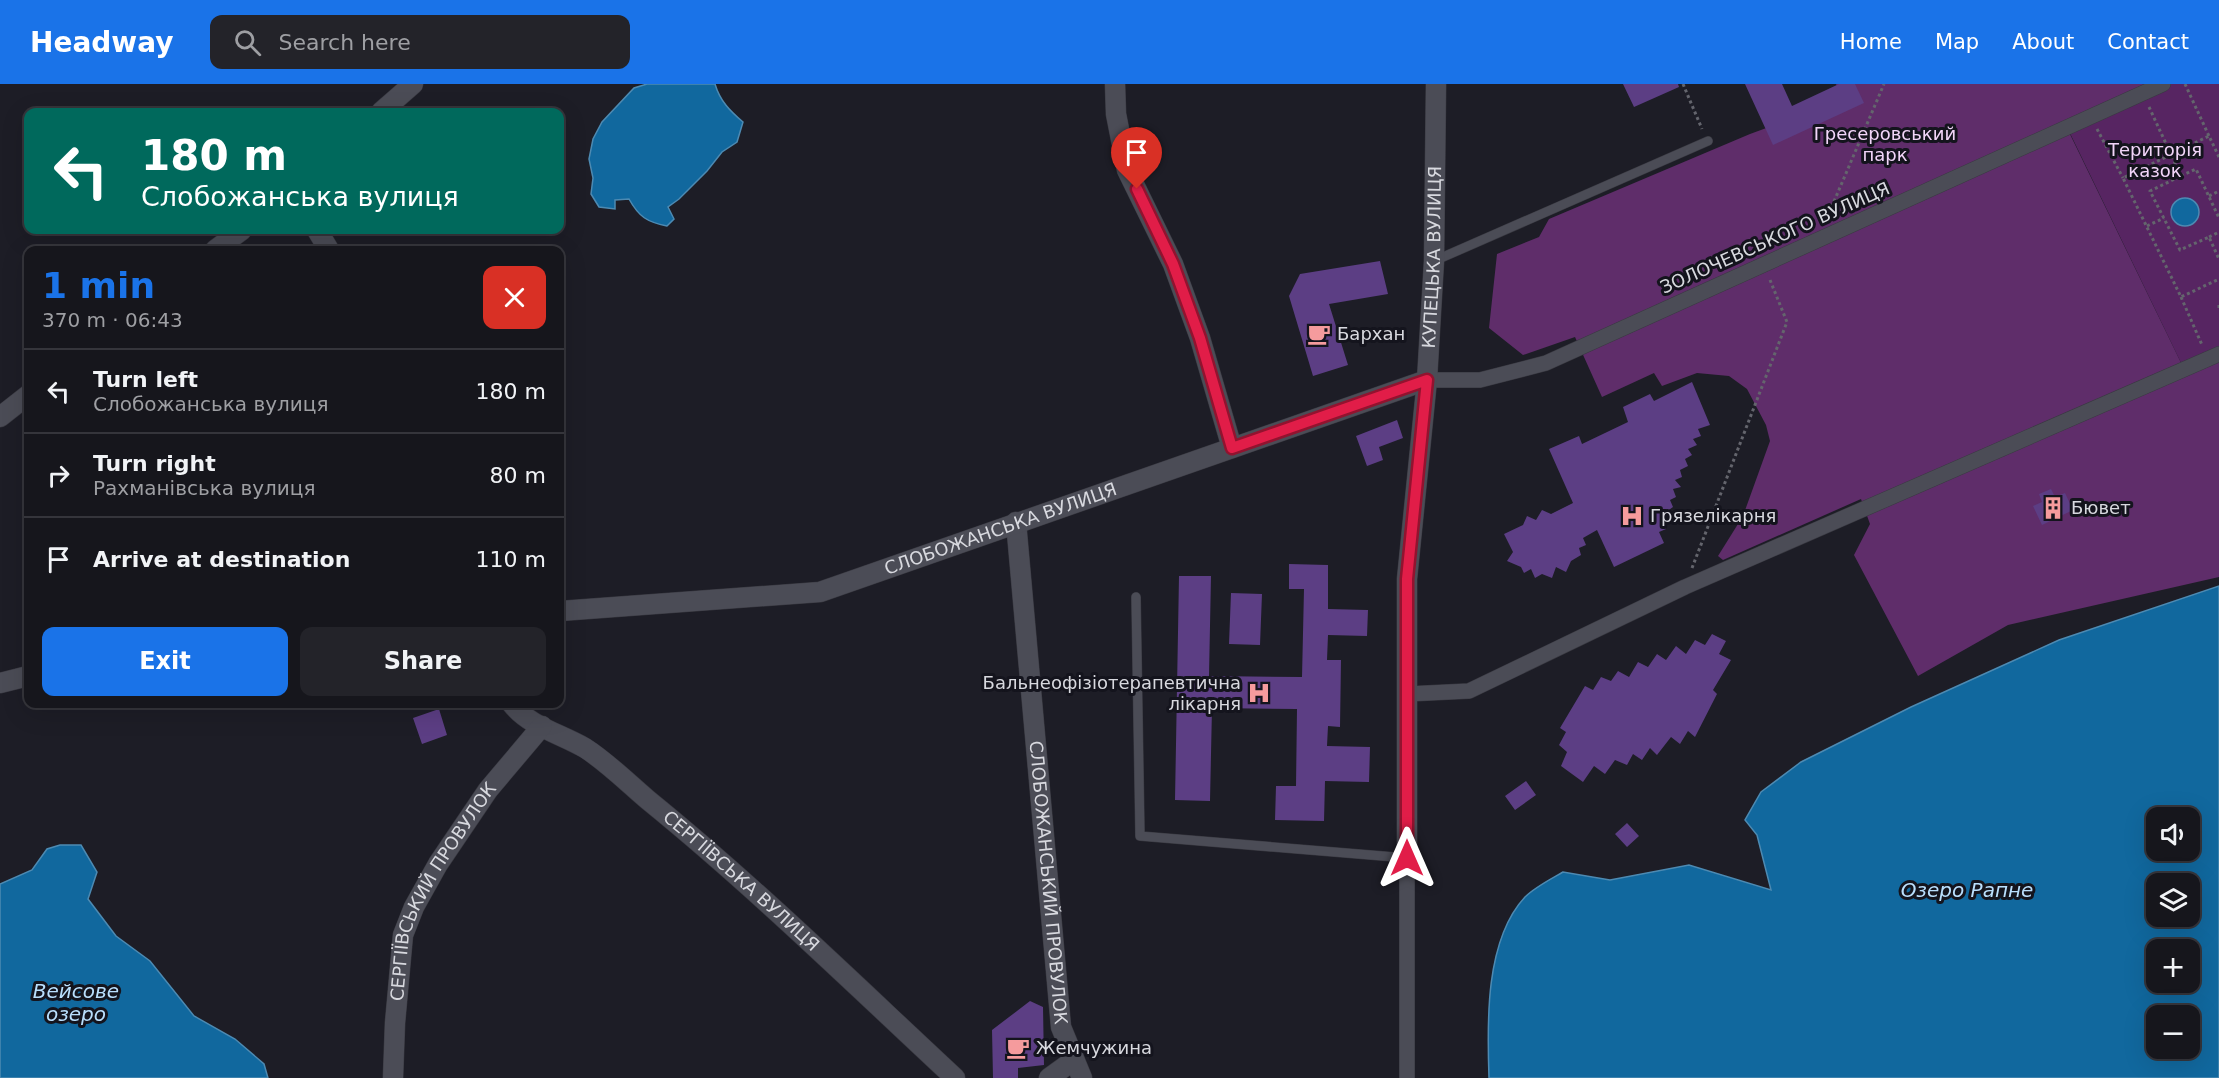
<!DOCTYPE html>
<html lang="en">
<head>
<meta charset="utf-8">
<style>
	:root { --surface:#16161c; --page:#232329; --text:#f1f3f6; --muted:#9e9fa3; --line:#35353b; --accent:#1a73e8 }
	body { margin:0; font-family:"DejaVu Sans",sans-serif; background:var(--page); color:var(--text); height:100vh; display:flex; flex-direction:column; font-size:22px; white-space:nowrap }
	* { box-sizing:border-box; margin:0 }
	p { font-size:20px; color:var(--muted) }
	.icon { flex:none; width:33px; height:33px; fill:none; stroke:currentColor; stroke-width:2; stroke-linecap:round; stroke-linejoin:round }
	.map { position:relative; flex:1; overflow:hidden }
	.sheet { position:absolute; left:24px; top:162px; width:540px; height:462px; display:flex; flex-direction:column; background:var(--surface); border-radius:12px; box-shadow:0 6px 24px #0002,0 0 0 2px var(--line) }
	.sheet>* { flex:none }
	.hud { position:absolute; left:24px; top:24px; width:540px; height:126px; border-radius:12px; box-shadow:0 6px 24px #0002,0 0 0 2px var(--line); background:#00695c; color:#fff; overflow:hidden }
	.controls { position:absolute; left:2146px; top:723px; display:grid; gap:12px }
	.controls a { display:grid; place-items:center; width:54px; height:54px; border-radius:12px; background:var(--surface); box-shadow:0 6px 24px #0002,0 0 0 2px var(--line); font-size:30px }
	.pin { position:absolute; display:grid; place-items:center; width:51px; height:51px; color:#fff; margin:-62px -26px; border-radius:50% 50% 50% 0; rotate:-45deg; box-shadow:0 0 6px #0007 }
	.pin .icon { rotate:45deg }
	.me { position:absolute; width:66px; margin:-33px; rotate:0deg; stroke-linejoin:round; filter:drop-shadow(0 0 4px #0008) }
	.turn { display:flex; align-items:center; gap:21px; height:126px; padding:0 18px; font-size:27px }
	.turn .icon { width:78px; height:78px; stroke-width:2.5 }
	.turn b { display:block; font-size:42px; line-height:51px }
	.round { display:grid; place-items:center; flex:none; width:63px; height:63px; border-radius:12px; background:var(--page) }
	.overview { display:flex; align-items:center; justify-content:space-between; height:102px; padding:0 18px }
	h1 { font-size:36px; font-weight:700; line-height:45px; color:var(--accent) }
	.cta { display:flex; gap:12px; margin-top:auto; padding:12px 18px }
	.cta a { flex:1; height:69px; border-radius:12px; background:var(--accent); color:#fff; font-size:24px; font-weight:700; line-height:69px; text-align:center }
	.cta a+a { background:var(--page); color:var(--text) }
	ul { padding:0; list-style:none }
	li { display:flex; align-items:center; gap:18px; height:84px; padding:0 18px; border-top:2px solid var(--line) }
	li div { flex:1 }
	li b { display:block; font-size:22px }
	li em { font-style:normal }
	header { display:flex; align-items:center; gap:36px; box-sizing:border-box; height:84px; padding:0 30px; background:var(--accent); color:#fff }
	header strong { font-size:28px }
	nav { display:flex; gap:33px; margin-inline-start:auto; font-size:21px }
	.search { width:420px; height:54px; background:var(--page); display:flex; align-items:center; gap:15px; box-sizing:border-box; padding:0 21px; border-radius:12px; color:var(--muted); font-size:22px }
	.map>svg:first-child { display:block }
	.green { fill:#572562 }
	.forest { fill:#5f2d6a }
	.water { fill:#11689e; stroke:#4d8ab2; stroke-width:1.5; fill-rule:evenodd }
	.building { fill:#5c3e84 }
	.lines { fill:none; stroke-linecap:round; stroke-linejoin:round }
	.service-casing { stroke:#393941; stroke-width:10 }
	.pedestrian-casing { stroke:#393941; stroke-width:16 }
	.minor-casing { stroke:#393941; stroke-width:21 }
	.path { stroke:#64656d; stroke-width:3; stroke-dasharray:3 3; stroke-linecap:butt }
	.service { stroke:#4b4c56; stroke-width:9 }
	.pedestrian { stroke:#4b4c56; stroke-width:15 }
	.minor { stroke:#4b4c56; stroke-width:20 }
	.route-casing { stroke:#92132f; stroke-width:15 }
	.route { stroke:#e11d48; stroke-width:10 }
	.labels { text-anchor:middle; stroke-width:6; stroke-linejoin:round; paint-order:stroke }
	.park-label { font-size:18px; fill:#f2d5f9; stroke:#14141d }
	.street-label { font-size:18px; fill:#d8d9df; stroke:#14141d }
	.poi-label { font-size:18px; fill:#d8d9df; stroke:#14141d; text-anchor:start }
	.water-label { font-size:20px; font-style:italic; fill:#b9dffd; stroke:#14141d }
</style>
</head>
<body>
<header>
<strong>Headway</strong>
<div class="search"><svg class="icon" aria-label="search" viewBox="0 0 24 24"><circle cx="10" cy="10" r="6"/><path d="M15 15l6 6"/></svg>Search here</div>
<nav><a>Home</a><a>Map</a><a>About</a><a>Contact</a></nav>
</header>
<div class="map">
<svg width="2219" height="994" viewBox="0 0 2219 994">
	<rect width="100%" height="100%" fill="#1d1d26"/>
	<path class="green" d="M2163,0H2219V270L2184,285L2067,43Z"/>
	<path class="forest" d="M1836,0H2163L2067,44L2184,285L2219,270V493L2008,541L1918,592L1854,471L1870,440L1861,415L1723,476L1718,472L1743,432L1770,357L1766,341L1747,305L1729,292L1697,289L1662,302L1654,289L1602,313L1575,253L1523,271L1489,244L1497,170L1539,153L1549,135L1750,50L1843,16Z"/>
	<path class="water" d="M647,0H715C720,17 730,27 743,38L737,58L722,68L707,87L679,115L668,123L674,135L667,142C647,138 639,133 629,115L615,116V125L599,123L591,110L593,94L589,75L593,55L602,38L634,4Z
		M2171 128a14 14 0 1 1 28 0a14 14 0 1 1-28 0Z
		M2219,502V994H1489C1487,938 1485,856 1525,813C1535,803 1551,795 1563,788L1610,796L1689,781L1771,806L1757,751L1745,736L1761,708L1801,678L1911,623L2059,556ZM2157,734H2190V766H2157ZM2157,800H2190V832H2157ZM2157,866H2190V898H2157ZM2157,932H2190V964H2157Z
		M60,761H81L97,788L88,815L116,852L150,877L194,932L235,955L264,980L268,994H0V800L32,786L47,765Z"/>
	<path class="building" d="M1623,0H1678L1679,3L1634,23Z
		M1745,0H1782L1792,22L1839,0H1855L1864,19L1773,61Z
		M1380,177L1388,210L1329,220L1348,281L1313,292L1289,212L1300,190Z
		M1692,298L1710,341L1698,345L1701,352L1693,355L1697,361L1688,365L1692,371L1685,375L1688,382L1680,386L1682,393L1675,396L1681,403L1673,405L1676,413L1670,416L1673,423L1666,428L1670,435L1661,439L1666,445L1659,448L1664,459L1614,483L1597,446L1583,454L1586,461L1579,464L1581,471L1571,477L1566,488L1556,483L1552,494L1542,490L1535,494L1531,485L1524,489L1521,483L1507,477L1513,468L1504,450L1523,441L1527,432L1536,436L1542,426L1551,430L1573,419L1549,365L1579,352L1582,360L1628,338L1623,323L1650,310L1654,317Z
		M1397,336L1403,354L1379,363L1383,376L1367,382L1356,352Z
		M2051,405L2055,413L2065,409L2073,426L2042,441L2033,422L2042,418L2039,410Z
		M1289,480L1328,481V525L1368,526L1367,552L1328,551L1327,576H1341L1340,643L1328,642L1327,662L1370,663L1369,698L1325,697L1324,737L1275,736L1276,702H1296L1297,625L1212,624L1210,717L1175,716L1179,492H1211L1209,592L1302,593L1304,505H1289Z
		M1231,509L1262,510L1260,561L1229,560Z
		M1712,550L1726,557L1719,570L1731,576L1713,606L1717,610L1695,653L1688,647L1680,660L1671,653L1657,671L1650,664L1642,676L1633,670L1627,681L1615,676L1605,690L1594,682L1583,698L1561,682L1567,668L1559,661L1566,648L1560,644L1585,602L1593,606L1601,593L1611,597L1618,587L1629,593L1638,578L1648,583L1657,570L1666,576L1676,562L1686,570L1695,556L1705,561Z
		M439,625L447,651L422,660L413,634Z
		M1526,697L1536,711L1515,726L1505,712Z
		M1627,739L1639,752L1627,763L1615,750Z
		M1030,917L1043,923L1044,981L1018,984V994H993L992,946Z"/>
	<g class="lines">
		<g class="service-casing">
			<path id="service" d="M1434,177L1708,57
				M1136,513L1140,752L1407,774"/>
		</g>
		<g class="pedestrian-casing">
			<path id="pedestrian" d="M1427,296H1480L1546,279L2163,0
				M1407,610L1469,607L1685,503L2219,270
				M1407,994V774"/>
		</g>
		<g class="minor-casing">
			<g id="minor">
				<path d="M1115,0L1116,30L1127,86L1173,180L1200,254L1232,364"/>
				<path d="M381,28L413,0"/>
				<path d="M317,146L329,166"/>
				<path d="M215,166L242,146"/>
				<path d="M0,333L28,311"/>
				<path id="s1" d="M1016,438L1061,943L1082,994"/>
				<path id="s2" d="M560,527L820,508L1427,296"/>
				<path d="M0,599L28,592"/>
				<path id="s3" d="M512,620C529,642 561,650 585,664C607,678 628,699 648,716C755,803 854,900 955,994"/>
				<path id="s4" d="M1407,774V495L1427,296L1434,177L1436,0"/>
				<path id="s5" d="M393,994L395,939L403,851L414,823L438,780L488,706L542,642"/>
				<path d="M1049,994L1074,976"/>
			</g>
		</g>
		<path class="path" d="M1683,0L1702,45
			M2185,0L2209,52
			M2149,23L2181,92L2150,107L2180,166L2209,153L2219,175
			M2097,45L2123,94
			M2219,73L2209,52L2123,94L2181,213L2219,195
			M2181,92L2196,85L2219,134
			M2209,112L2219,107
			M1827,134L1884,0
			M2147,142L2164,134
			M2209,153L2219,148
			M2181,213L2202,261
			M2219,221V225
			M1692,484L1787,238L1770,196"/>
		<use href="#service" class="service"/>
		<use href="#pedestrian" class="pedestrian"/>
		<use href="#minor" class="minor"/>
	</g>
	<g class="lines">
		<g class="route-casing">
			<path id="route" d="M1137,105L1173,180L1200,254L1232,364L1427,296L1407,495V774"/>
		</g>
		<use href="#route" class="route"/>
	</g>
	<defs>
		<g id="cafe-bare" transform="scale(1.8)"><path d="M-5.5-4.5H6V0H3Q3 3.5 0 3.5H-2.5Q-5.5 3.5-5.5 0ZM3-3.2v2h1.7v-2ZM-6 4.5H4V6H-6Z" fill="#f59b9d" stroke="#14141d" stroke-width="2.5" paint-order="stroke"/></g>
		<g id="building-bare" transform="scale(1.8)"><path d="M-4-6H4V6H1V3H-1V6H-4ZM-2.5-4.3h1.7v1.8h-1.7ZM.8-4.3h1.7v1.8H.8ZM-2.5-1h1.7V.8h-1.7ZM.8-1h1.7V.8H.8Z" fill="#f59b9d" stroke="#14141d" stroke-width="2.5" paint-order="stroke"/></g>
		<g id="hospital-bare" transform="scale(1.8)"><path d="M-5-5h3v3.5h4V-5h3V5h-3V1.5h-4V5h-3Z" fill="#f59b9d" stroke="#14141d" stroke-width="2.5" paint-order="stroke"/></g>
	</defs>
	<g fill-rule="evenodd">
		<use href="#cafe-bare" x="1319" y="250"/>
		<use href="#building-bare" x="2053" y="424"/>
		<use href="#hospital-bare" x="1632" y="432"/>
		<use href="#hospital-bare" x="1259" y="609"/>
		<use href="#cafe-bare" x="1018" y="964"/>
	</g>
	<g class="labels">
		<g class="park-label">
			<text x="1885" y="56">Гресеровський<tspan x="1885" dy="21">парк</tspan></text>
			<text x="2155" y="72">Територія<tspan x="2155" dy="21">казок</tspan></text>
		</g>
		<g class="street-label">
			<text transform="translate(1775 154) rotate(-24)" y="6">ЗОЛОЧЕВСЬКОГО ВУЛИЦЯ</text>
			<text dy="6" stroke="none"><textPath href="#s4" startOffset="602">КУПЕЦЬКА ВУЛИЦЯ</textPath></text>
			<text dy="6" stroke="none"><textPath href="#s2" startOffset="452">СЛОБОЖАНСЬКА ВУЛИЦЯ</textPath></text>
			<text dy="6" stroke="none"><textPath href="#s3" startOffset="291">СЕРГІЇВСЬКА ВУЛИЦЯ</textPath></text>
			<text dy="6" stroke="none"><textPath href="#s1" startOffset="362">СЛОБОЖАНСЬКИЙ ПРОВУЛОК</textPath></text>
			<text dy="6" stroke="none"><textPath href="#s5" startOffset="198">СЕРГІЇВСЬКИЙ ПРОВУЛОК</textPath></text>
		</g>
		<g class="poi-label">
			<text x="1337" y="256">Бархан</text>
			<text x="2071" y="430">Бювет</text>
			<text x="1650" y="438">Грязелікарня</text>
			<text x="1241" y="605" text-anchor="end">Бальнеофізіотерапевтична<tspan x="1241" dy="21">лікарня</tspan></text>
			<text x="1036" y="970">Жемчужина</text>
		</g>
		<g class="water-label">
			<text x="1967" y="813">Озеро Рапне</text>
			<text x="76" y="914">Вейсове<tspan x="76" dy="23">озеро</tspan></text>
		</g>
	</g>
</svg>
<div class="controls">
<a><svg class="icon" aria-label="sound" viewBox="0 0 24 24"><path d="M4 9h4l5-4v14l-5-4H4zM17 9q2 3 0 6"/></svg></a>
<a><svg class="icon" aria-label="layers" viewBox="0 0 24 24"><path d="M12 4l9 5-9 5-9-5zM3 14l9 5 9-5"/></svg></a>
<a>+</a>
<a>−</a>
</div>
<div class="pin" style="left:1137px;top:105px;background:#d93025"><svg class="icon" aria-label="arrive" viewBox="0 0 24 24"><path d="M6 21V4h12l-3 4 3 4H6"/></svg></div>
<svg class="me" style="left:1407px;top:774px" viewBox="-20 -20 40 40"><path d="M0-17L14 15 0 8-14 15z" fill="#e11d48" stroke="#fff" stroke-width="4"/></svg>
<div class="hud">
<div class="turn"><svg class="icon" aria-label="left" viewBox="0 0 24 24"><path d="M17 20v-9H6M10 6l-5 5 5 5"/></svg><div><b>180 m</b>Слобожанська вулиця</div></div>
</div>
<section class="sheet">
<div class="overview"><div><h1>1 min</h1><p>370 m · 06:43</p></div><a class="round" style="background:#d93025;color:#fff"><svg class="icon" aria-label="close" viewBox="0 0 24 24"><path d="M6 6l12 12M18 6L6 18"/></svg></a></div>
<ul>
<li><svg class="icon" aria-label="left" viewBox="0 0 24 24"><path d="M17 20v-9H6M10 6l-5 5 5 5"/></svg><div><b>Turn left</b><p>Слобожанська вулиця</p></div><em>180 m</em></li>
<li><svg class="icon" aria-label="right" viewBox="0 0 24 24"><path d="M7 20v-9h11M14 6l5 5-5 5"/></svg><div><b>Turn right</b><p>Рахманівська вулиця</p></div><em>80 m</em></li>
<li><svg class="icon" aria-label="arrive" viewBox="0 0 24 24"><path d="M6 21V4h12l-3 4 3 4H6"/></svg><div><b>Arrive at destination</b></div><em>110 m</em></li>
</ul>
<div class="cta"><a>Exit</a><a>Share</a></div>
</section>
</div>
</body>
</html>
